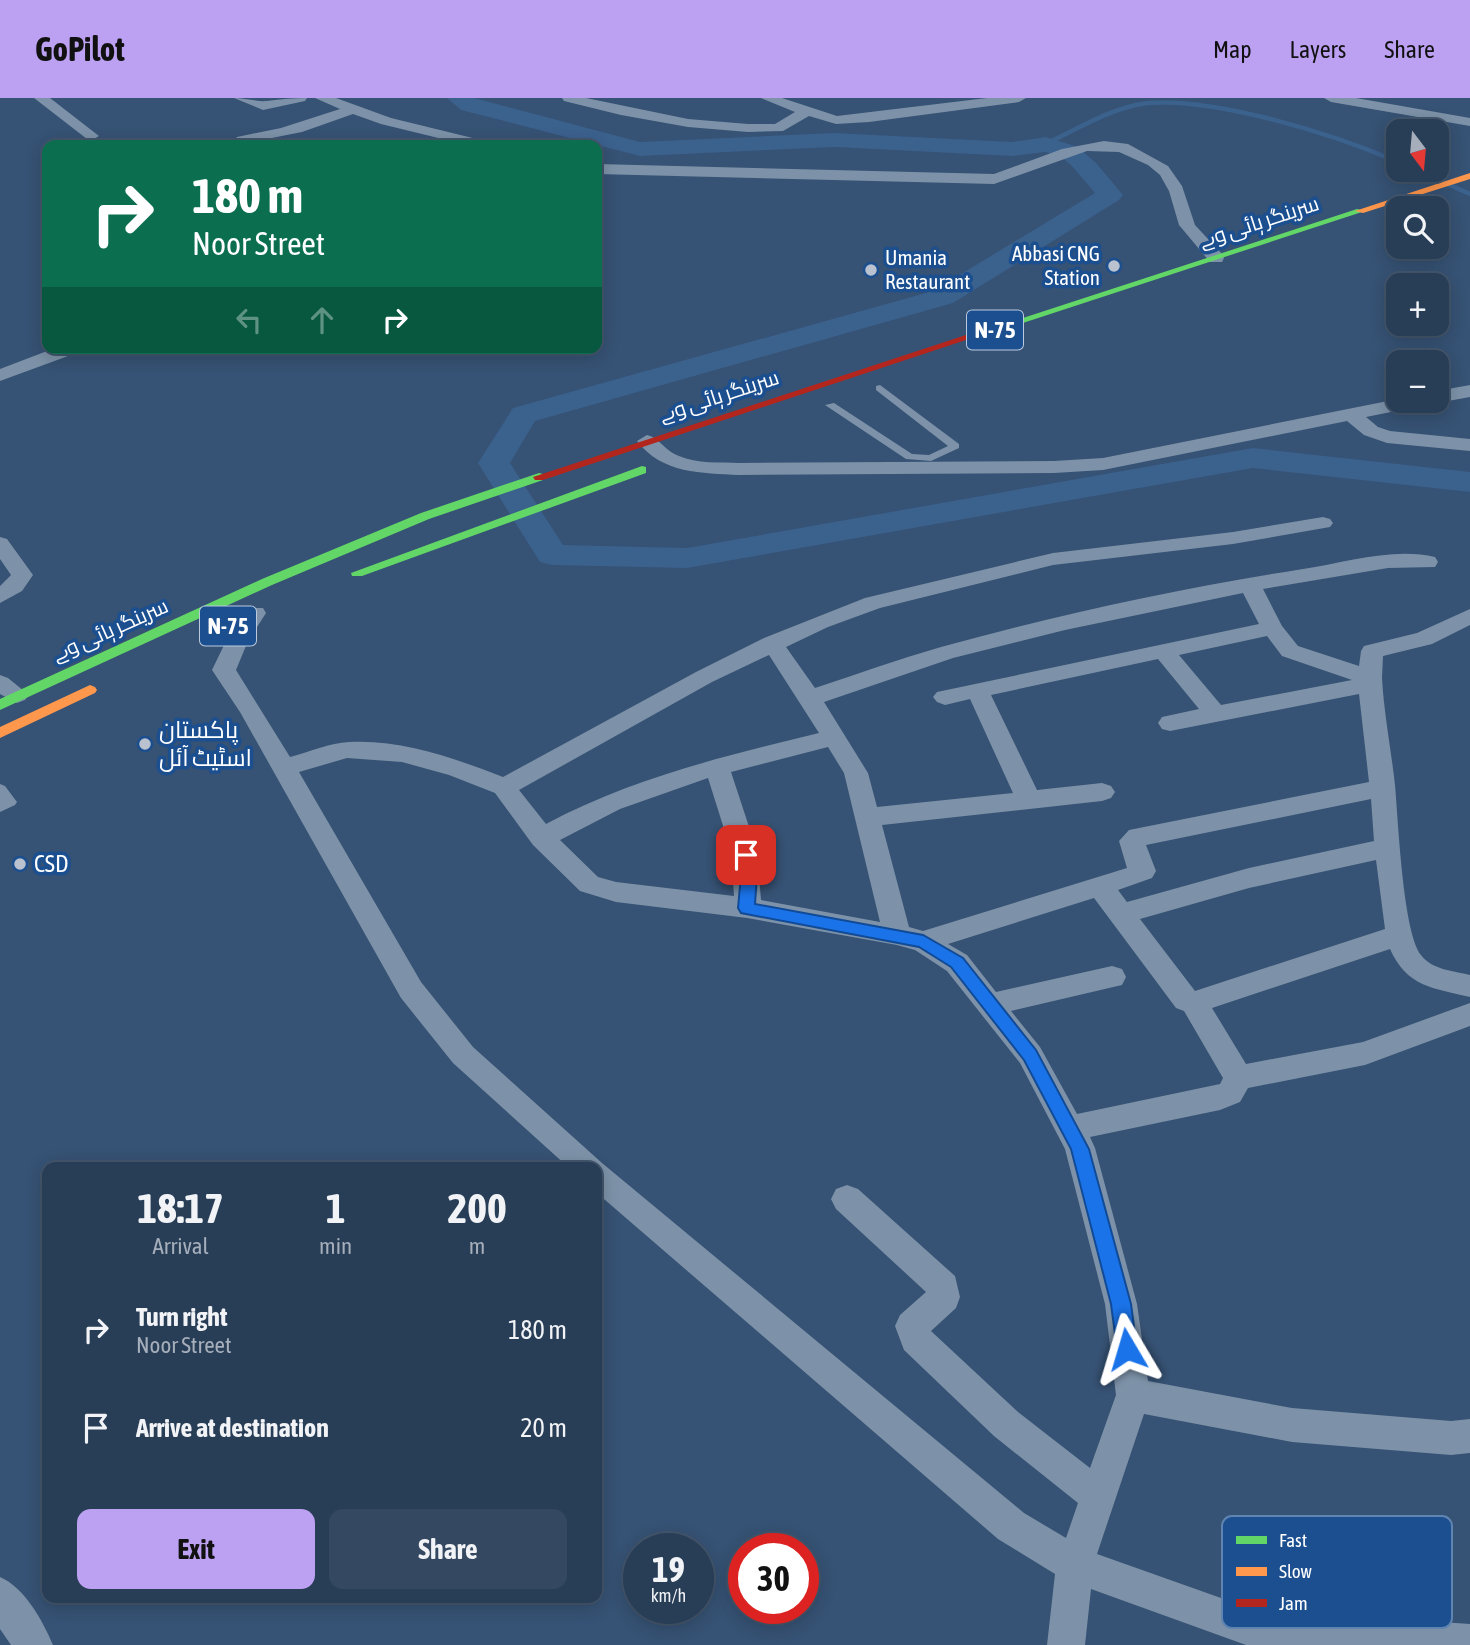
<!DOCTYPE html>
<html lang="en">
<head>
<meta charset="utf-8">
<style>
	:root { --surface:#283e57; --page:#344961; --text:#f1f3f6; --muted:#a5aeba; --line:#44576d; --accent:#bca0f2 }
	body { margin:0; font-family:"Asap Condensed",Cairo,sans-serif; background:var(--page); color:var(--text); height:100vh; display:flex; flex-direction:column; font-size:26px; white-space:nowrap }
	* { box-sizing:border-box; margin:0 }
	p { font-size:23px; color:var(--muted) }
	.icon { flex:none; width:38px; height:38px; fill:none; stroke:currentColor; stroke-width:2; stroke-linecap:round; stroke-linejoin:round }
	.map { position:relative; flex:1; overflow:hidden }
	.panel { position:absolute; left:42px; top:1064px; width:560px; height:441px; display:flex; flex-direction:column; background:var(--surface); border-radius:14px; box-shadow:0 4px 18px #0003,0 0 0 2px var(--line) }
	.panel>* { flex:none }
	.guide { position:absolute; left:42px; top:42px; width:560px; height:214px; border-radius:14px; box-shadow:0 4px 18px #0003,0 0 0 2px var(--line); background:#0b6e4f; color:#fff; overflow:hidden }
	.needle { width:46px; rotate:164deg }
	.tools { position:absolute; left:1386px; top:21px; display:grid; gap:14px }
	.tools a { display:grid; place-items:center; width:63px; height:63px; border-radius:14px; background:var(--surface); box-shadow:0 4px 18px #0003,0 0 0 2px var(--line); font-size:35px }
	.speed { position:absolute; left:623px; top:1435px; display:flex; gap:14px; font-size:35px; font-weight:700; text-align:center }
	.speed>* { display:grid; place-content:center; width:91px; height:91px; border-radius:50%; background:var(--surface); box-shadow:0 4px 18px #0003,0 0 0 2px var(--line); line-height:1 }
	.speed small { font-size:18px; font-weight:400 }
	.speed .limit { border:10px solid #d22; background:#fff; color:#111 }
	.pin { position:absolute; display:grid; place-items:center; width:60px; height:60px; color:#fff; margin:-30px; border-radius:14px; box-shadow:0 4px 10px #0006 }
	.me { position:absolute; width:77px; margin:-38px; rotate:353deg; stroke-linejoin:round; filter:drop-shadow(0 0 5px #0008) }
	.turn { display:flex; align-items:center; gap:24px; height:147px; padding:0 35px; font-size:32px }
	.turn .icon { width:91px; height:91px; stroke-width:2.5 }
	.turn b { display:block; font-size:49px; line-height:60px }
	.lanes { display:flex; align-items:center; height:66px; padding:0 35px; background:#0003; justify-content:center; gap:35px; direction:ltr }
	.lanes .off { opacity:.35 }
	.eta { display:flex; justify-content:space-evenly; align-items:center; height:119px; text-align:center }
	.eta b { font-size:42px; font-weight:700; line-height:49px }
	.button { display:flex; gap:14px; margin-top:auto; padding:14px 35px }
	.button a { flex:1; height:80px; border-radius:14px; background:var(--accent); color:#111; font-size:28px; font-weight:700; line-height:80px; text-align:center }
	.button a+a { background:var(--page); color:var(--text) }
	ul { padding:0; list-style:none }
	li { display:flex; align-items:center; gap:21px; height:98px; padding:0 35px }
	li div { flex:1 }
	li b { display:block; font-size:26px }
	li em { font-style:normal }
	header { display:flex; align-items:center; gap:42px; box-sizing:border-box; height:98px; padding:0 35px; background:var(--accent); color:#111 }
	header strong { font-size:33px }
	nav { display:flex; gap:38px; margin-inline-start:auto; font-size:24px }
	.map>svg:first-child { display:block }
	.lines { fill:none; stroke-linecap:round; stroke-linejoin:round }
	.stream { stroke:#3b618d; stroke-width:4.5 }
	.river { fill:#3b618d; fill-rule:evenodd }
	.lane { fill:#7d92a8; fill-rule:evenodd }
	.street { fill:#7d92a8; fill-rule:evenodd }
	.fast { fill:#63d668; fill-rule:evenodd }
	.slow { fill:#ff974d; fill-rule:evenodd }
	.jam { fill:#b3261e; fill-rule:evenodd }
	.route { fill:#1a73e8; stroke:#114b97; stroke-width:2 }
	.poi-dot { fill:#b9c2ce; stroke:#1b4f8f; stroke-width:2.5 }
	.labels { text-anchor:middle; stroke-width:7; stroke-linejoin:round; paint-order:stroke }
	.far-street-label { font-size:21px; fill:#fff; stroke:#1b4f8f }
	.far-poi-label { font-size:21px; fill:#fff; stroke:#1b4f8f; text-anchor:end }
	.shield { fill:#1b4f8f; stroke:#bbcadd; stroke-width:2 }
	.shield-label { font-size:23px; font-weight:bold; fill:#fff }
	.poi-label { font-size:24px; fill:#fff; stroke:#1b4f8f; text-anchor:start }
	.key { fill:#1b4f8f; stroke:#5f84b1; stroke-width:2 }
	.key-label { font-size:19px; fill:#fff }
</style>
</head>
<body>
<header>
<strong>GoPilot</strong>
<nav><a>Map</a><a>Layers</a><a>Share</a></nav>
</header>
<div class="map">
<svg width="1470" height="1547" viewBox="0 0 1470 1547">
	<rect width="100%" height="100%" fill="#365274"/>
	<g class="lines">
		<path class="stream" d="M1048,45C1079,30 1113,9 1148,5C1217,0 1334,36 1398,64
			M1416,72L1470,96"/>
		<path class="river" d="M447,0H474L640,44L835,35L1012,44L1046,39L1078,49L1097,66L1123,97L1119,102L953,205L535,323L510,365L563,447L687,450L1253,350L1470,374V394L1253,370L687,470L552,467L540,464L478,365L513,310L933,193L1095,95L1071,67L1061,59L1046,54L1012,58L835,49L640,58L461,12Z"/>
		<path class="lane" d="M880,287L959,346V350L931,363L906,361L825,307L834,305L912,356L929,357L948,348L876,292V288Z
			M0,686L5,688L17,704L15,707L0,714Z"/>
		<path class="street" d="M34,0H50L99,38L92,42L87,41Z
			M234,0C245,0 258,4 267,3C281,1 293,0 307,0L305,3L263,12Z
			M315,0H336L391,20L489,44L491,47H467L381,26L353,16L302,34L242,46L235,42L237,39L281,30L340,11Z
			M562,0H586L688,21L748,26H775L795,14L761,0H782L837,18L987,0H1026L1019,4L869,24L836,26L809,18L783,33L748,34L688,29L621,17L564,3Z
			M1324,0H1356L1470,20V28L1331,4Z
			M1104,43L1128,46L1168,68L1182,88L1195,127L1222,156L1224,160L1222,164H1210L1179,127L1169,93L1160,77L1148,67L1119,54L1087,53L994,86L597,76V66L994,76L1062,51Z
			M55,250H82L79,254L0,283V271Z
			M1470,287V299L1437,305L1430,303H1437V293Z
			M1398,301L1428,303L1426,307L1366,319L1378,329L1390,333L1470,341V353L1387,345L1364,337L1347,323L1103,372L1054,375L739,377C702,375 662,376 637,343L647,337C660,340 666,354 679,358C697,366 720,364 739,365L1054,363L1103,360Z
			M1323,419L1330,421L1333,425L1330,429L1233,446L1053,467L880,510L828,529L786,549L815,590C857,576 899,561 941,549C1060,516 1182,490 1303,471C1344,465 1394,449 1435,459L1438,464L1435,469L1388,470L1263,491L1282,528L1298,548L1359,568L1361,553L1364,548L1417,535L1470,511V527L1432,546L1383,558L1382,580C1384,616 1391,651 1395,687C1398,720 1403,835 1421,857C1432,872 1454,873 1470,877V899C1433,890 1407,889 1390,851L1212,910L1246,966L1363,944L1470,905V928L1365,967L1248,990L1240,1004L1220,1012L1090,1039L1095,1050L1137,1206L1148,1283L1292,1310L1451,1323L1470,1321V1355L1451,1357L1292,1344L1144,1316L1097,1456L1252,1511L1470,1526V1547H1246L1091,1491L1085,1547H1047L1055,1476L998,1441L597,1095V1069H568L453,965L401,900L240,614L212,572L226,543L247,510H263L266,515L248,543L236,572L290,659C309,654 330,645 349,644C401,641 454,660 503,679L696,574L764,540L865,500L1053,455L1233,434ZM1243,495L1259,526L937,594L933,599L937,604L945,607L970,601L1013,695L877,709L868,675L824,604L953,560L1065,532ZM1267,538L1282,558L1352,582L1221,607L1179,557ZM769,557L819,635C725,658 632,680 546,726L519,692L712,584ZM1158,561L1199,611L1162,619L1158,625L1162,631L1170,633L1359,596L1369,684L1129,732L1119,743L1127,770L923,833L909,829L882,727L1102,703L1111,700L1115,694L1111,688L1102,685L1037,692L991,597ZM828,649L844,675L880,824L761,802L757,753L731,674ZM347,660L402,664L449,677L495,695L533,747L580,793L616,804L747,820L897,847L915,852L947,873L1020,965L1065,1051L1105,1206L1116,1297L1090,1370L1018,1314L931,1233L956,1210L960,1199L955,1178L858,1091L847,1087L836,1091L831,1101L836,1111L926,1194L900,1217L895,1228L904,1252L994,1338L1078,1405L1066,1440L1024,1415L602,1065L473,949L421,884L299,674ZM708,680L731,753L734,798L616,784L598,779L560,742L620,711ZM1371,701L1374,743L1249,770L1127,804L1118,792L1152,780L1156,773L1146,747ZM1376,762L1385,831L1195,893L1140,821L1249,790ZM1094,800L1176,910L1184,913L1223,980L1220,986L1077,1016L1040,949L1011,913L1122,887L1126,879L1122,871L1112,868L996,894L967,857L948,846Z
			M0,439L7,441L33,477L22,493L0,505V488L11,477L0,461Z
			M0,577L8,580L29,597L25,602L17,605L0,596Z
			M0,1479C24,1489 43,1523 53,1547H11L0,1531Z"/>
		<path class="fast" d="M1357,111L1365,113L977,240L968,238Z
			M642,368L646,369V375L362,478H352L351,475Z
			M539,375L543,376V382L429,421L272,487L0,612V601L262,481L421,415Z"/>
		<path class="slow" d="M1470,75V81L1363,115L1355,113Z
			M90,587L95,589L97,592L95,595L0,640V629Z"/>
		<path class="jam" d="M969,236L978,238L543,382H535L533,379Z"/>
	</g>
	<path class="route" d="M746,751L754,757L757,777L755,806L923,837L963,860L1036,952L1089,1051L1131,1206L1137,1251L1134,1258L1127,1261L1120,1258L1117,1251L1111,1206L1071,1051L1024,962L951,869L919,849L741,815L738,810L741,777L738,757Z"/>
	<g class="poi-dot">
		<circle cx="1114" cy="168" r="7"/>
		<circle cx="871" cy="172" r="7"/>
		<circle cx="145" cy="646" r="7"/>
		<circle cx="20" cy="766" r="7"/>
	</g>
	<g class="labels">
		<g class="far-street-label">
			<text transform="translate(1259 124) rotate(-18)" y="7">سرینگر ہائی وے</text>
			<text transform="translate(719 298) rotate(-18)" y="7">سرینگر ہائی وے</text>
			<text transform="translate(110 532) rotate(-24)" y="7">سرینگر ہائی وے</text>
		</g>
		<g class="far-poi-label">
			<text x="1100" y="163">Abbasi CNG<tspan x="1100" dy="24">Station</tspan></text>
			<text x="885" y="167" text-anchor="start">Umania<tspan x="885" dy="24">Restaurant</tspan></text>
		</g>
		<g class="shield">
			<rect x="967" y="212.5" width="56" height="39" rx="5"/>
			<rect x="200" y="508.5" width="56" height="39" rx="5"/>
		</g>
		<g class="shield-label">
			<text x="995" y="240">N-75</text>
			<text x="228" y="536">N-75</text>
		</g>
		<g class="poi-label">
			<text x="159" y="640">پاکستان<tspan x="159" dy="28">اسٹیٹ آئل</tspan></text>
			<text x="34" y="774">CSD</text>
		</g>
	</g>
	<rect x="1222" y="1418" width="230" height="112" rx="10" class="key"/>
	<rect x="1236" y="1438" width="31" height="8" fill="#63d668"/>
	<rect x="1236" y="1469" width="31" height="9" fill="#ff974d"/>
	<rect x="1236" y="1501" width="31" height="8" fill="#b3261e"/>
	<g class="key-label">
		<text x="1279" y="1449">Fast</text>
		<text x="1279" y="1480">Slow</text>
		<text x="1279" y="1512">Jam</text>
	</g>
</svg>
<div class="tools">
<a><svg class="needle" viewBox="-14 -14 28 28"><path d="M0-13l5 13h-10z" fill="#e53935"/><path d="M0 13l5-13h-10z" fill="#a5aeba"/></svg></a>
<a><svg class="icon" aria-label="search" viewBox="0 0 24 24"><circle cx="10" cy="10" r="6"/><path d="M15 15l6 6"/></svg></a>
<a>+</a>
<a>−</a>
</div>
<div class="speed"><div>19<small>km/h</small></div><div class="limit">30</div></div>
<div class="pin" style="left:746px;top:757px;background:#d93025"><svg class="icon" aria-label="arrive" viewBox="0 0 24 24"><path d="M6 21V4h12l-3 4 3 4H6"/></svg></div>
<svg class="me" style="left:1127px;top:1251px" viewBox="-20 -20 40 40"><path d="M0-17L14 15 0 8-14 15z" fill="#1a73e8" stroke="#fff" stroke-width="4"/></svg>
<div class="guide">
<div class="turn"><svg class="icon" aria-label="right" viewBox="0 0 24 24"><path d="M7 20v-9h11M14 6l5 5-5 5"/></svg><div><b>180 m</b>Noor Street</div></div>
<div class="lanes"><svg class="icon off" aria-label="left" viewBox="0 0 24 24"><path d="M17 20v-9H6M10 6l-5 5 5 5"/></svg><svg class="icon off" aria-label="ahead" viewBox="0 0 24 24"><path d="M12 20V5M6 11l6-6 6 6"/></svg><svg class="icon" aria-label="right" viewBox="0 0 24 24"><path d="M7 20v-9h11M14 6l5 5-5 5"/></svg></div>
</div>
<section class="panel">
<div class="eta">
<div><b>18:17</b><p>Arrival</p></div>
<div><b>1</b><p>min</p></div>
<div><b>200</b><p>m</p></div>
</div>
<ul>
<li><svg class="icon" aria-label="right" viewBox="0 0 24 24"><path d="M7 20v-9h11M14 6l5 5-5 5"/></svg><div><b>Turn right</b><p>Noor Street</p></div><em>180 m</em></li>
<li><svg class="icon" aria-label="arrive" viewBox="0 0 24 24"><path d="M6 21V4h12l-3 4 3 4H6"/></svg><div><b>Arrive at destination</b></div><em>20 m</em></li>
</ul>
<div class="button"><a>Exit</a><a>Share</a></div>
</section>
</div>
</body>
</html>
